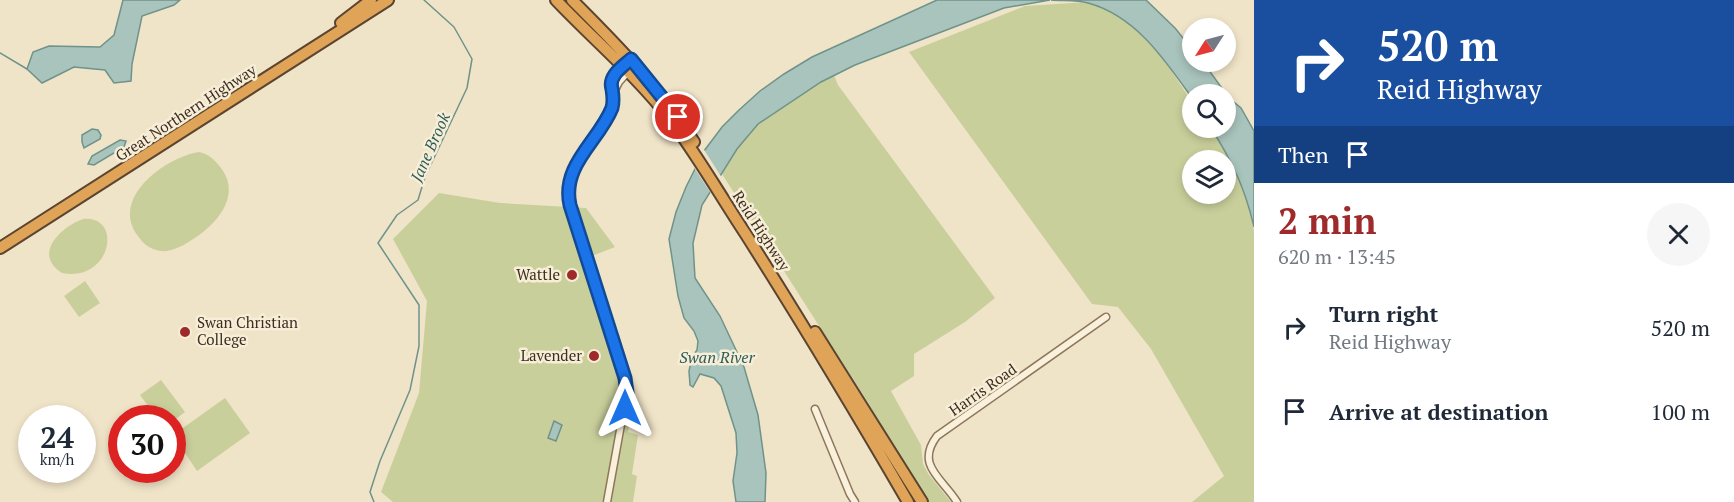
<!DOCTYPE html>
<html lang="en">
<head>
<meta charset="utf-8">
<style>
	:root { --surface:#fff; --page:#f6f6f7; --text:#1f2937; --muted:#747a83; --accent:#9e2a2b }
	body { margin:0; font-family:"PT Serif",serif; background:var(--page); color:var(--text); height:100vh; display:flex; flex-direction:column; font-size:22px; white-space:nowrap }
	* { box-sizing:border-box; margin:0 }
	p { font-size:20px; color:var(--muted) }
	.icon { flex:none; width:33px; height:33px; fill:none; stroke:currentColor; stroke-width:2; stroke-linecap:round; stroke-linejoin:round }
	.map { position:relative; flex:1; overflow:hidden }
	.details { display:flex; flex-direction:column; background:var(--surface); width:480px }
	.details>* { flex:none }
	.top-card { background:#1a4fa0; color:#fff; overflow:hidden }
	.needle { width:39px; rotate:234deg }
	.tools { position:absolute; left:1182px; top:18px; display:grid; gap:12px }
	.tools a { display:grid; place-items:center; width:54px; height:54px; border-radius:50%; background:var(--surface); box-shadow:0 3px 9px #0003; font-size:30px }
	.speed { position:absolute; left:18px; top:405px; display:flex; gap:12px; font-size:30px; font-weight:700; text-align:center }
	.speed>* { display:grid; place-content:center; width:78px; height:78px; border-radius:50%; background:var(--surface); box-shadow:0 3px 9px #0003; line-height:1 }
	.speed small { font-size:15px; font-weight:400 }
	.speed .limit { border:9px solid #d22; background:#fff; color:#111 }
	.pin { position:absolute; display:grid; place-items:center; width:51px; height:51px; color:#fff; margin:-26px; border:3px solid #fff; border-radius:50%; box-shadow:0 2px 6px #0007 }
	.me { position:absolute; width:66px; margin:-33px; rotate:0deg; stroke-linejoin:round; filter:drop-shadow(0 0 4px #0008) }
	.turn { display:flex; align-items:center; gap:21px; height:126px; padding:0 24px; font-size:27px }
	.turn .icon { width:78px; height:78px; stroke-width:2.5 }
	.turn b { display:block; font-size:42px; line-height:51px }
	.then { display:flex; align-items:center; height:57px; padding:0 24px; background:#0003; gap:12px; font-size:22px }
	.round { display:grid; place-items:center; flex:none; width:63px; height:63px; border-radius:32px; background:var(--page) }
	.overview { display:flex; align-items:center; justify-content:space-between; height:102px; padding:0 24px }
	h1 { font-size:36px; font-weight:700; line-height:45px; color:var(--accent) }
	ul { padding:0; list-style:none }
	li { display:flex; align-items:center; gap:18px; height:84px; padding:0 24px }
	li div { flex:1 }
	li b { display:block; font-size:22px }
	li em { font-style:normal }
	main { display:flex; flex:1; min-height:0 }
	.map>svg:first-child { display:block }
	.green { fill:#c9cf9b; fill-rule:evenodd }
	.water { fill:#a9c4bc; stroke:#6f938a; stroke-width:1.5 }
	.pier { fill:#f0e4c8 }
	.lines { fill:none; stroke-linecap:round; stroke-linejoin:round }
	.stream { stroke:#6f938a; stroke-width:1.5 }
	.street-casing { stroke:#8d765c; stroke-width:9 }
	.highway-casing { stroke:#5b4430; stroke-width:14 }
	.street { stroke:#faf1dc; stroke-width:6 }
	.highway { stroke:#e0a458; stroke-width:10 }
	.route-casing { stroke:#114b97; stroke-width:15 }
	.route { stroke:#1a73e8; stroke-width:10 }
	.poi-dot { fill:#9e2a2b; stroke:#f7eed8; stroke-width:2 }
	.labels { text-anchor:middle; stroke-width:5; stroke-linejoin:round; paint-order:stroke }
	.street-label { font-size:15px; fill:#3d2e20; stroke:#f7eed8 }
	.poi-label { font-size:15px; fill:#3d2e20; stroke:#f7eed8; text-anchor:end }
	.water-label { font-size:16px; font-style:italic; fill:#2f5d5a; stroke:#f7eed8 }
</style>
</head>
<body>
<main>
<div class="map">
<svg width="1254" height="502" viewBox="0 0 1254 502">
	<rect width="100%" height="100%" fill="#f0e4c8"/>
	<path class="green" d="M1088,2L1125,19L1161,55L1192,102V128H1210C1234,164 1246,188 1254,231V502H1192L1224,476L1151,349L1118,307L1092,304L909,52L1025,6ZM1192,160H1226V194H1192Z
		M834,75L838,85L995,298L965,322L914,354V376L891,391L921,445L923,464L929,475L951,502H927L867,401L722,174L737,149L758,124L821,82Z
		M199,152C209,154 215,160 221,168C243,197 214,227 190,241C181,247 171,252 160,251C150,249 143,244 138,236C109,199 165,157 199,152Z
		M439,193L500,203L586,208L615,247L592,256L635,390L628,432L638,435L632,474L637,476L633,502H393L381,492L419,393L427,301L393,239Z
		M83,219C124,215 111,283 62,273C32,254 61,227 83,219Z
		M85,281L100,303L79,317L64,296Z
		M161,380L185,412L173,421L172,418H157L140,395Z
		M225,398L250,433L197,471L173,435Z"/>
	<path class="water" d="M123,0H180L174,5L142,16L132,64L131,81L114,83L105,70L74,67L42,83L27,69L33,52L49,46L100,47L114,35Z
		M937,0H1050L1004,8L855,65L821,82L758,124L737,149L702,205L693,243L695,278L720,316L744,367L758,415L766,473L765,502H736L733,481L737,453L736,433L721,386L714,378L700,374L693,387L690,385L689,371L692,357L697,350L698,341L694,331L684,318L678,296L669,239L676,212L686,187L704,151L722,127L739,110L760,91L784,74L812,57Z
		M1051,0H1146L1175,28L1192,49V62H1203L1229,98L1241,108L1254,131V227C1245,188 1232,161 1211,128H1226V94H1192V98C1165,60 1136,16 1088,3C1077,0 1063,1 1051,0Z
		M92,129L98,130L101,135L100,139L84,148L82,142V135Z
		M120,140L126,141L124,147L94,165L88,164L92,156Z
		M554,421L562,425L556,441L548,438Z"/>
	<path class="pier" d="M703,148L722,178L712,195L693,166Z"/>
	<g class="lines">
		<path class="stream" d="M0,53L27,69
			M374,502L370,492L380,461L410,390L419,346V305L378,243L397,215L418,200L425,177L467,88L472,59L454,27L424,0"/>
		<g class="street-casing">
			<path id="street" d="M613,94L619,82L630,70
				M815,409L850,494L855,502
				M607,502L626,397L623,371L571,209C559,167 598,143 612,108C618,92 603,78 624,66
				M957,502C942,478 915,465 937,436L1106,317"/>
		</g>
		<g class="highway-casing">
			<path id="highway" d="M556,0C594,40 636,75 670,119C697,155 720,195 745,233C801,321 855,411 908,502
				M572,0C617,45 659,88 694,142
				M341,23L371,0
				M0,248L388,0
				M815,332L922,502"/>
		</g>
		<use href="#street" class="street"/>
		<use href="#highway" class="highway"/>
	</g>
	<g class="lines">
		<g class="route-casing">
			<path id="route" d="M625,408L627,393L625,378L570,205C561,165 599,141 612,108C614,101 613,96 612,89C608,76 622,67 631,59L678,117"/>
		</g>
		<use href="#route" class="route"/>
	</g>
	<g class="poi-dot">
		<circle cx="572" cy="275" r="6"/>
		<circle cx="185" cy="332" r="6"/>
		<circle cx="594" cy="356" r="6"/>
	</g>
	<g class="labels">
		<g class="street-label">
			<text transform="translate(186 113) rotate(-33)" y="5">Great Northern Highway</text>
			<text transform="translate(761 231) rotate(57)" y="5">Reid Highway</text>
			<text transform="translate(983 390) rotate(-35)" y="5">Harris Road</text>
		</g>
		<g class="poi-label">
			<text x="560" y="280">Wattle</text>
			<text x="197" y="328" text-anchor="start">Swan Christian<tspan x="197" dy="17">College</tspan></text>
			<text x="582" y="361">Lavender</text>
		</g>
		<g class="water-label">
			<text transform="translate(430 147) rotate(-66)" y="6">Jane Brook</text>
			<text x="717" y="363">Swan River</text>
		</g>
	</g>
</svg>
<div class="tools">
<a><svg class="needle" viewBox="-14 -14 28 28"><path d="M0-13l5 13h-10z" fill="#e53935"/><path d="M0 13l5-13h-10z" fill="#747a83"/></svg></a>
<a><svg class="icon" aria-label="search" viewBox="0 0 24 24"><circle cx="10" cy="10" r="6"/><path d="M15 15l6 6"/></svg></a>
<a><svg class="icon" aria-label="layers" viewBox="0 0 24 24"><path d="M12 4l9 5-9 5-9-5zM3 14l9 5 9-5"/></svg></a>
</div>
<div class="speed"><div>24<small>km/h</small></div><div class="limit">30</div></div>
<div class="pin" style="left:678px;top:117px;background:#d93025"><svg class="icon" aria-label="arrive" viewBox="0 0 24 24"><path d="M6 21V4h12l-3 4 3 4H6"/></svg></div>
<svg class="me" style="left:625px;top:408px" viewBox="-20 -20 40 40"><path d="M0-17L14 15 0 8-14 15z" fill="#1a73e8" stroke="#fff" stroke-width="4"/></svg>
</div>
<section class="details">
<div class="top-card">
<div class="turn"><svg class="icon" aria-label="right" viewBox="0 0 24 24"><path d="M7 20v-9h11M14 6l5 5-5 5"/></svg><div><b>520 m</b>Reid Highway</div></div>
<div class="then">Then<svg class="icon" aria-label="arrive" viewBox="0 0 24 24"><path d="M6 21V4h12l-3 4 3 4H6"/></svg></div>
</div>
<div class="overview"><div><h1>2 min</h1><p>620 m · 13:45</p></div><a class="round"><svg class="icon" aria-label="close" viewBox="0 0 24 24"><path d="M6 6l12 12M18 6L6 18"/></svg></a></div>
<ul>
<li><svg class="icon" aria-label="right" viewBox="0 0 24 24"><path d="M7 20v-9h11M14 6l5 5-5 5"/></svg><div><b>Turn right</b><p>Reid Highway</p></div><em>520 m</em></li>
<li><svg class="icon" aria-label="arrive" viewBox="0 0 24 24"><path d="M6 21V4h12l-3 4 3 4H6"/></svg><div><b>Arrive at destination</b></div><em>100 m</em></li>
</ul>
</section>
</main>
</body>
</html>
